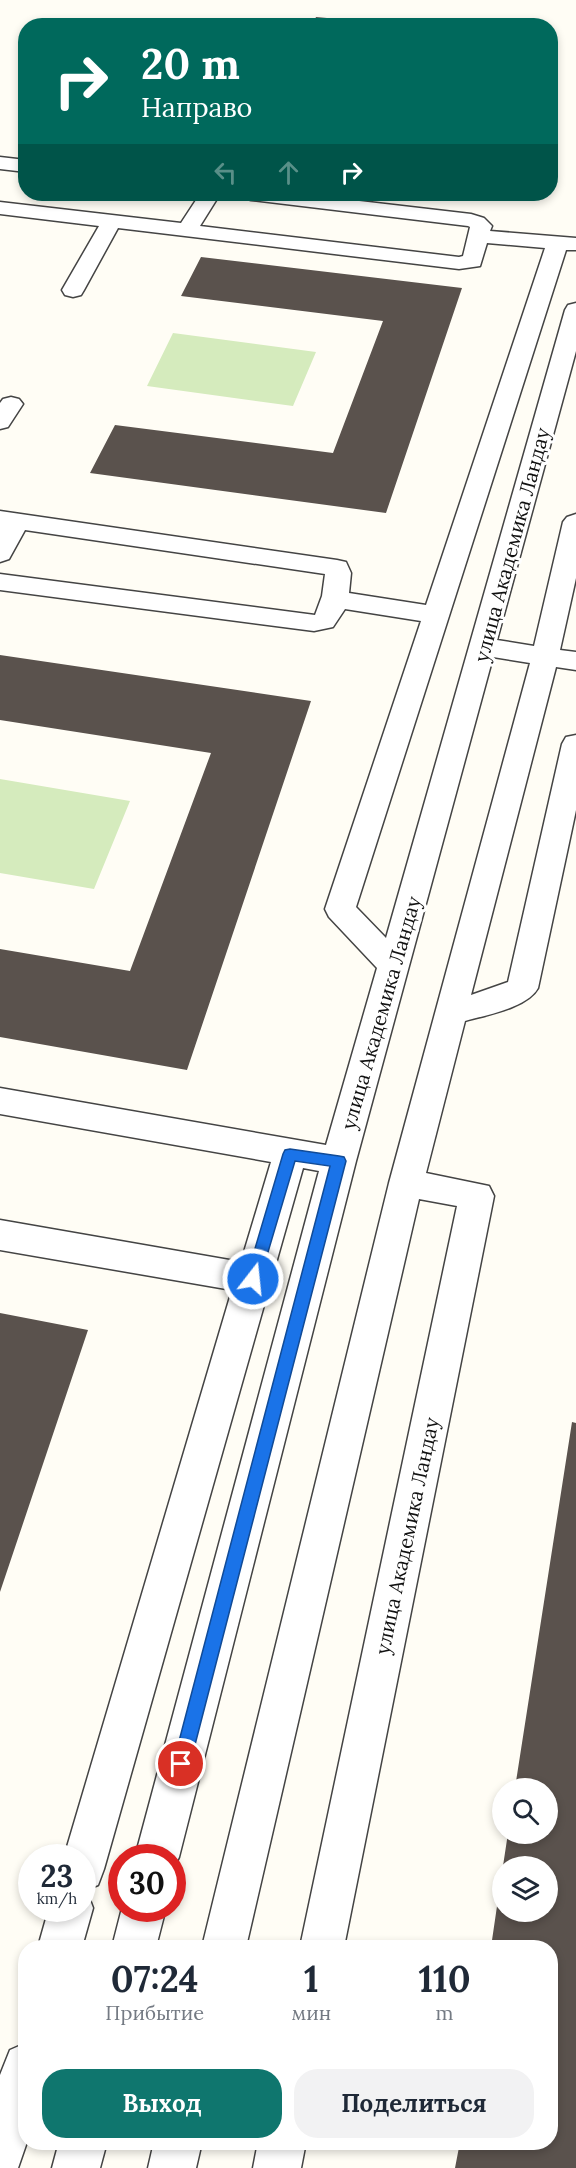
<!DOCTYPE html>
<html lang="ru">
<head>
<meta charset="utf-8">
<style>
	:root { --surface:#fff; --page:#f2f2f3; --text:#1f2937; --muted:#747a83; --accent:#0f766e }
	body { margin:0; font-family:Lora,serif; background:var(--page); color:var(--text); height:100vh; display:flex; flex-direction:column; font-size:22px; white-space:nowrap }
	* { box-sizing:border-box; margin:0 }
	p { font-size:20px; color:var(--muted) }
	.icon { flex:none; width:33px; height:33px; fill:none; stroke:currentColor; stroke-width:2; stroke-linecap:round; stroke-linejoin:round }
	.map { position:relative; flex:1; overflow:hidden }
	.details { position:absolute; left:18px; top:1940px; width:540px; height:210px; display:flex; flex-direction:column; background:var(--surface); border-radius:24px; box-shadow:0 3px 9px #0003 }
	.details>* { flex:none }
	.guide { position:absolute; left:18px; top:18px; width:540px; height:183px; border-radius:24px; box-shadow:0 3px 9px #0003; background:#00695c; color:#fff; overflow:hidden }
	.controls { position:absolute; left:492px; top:1778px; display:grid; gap:12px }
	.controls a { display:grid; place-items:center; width:66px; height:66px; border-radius:50%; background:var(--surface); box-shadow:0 3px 9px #0003; font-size:30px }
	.speed { position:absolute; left:18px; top:1844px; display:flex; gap:12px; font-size:30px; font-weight:700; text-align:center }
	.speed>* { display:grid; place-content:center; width:78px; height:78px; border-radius:50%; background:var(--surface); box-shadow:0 3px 9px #0003; line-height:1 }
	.speed small { font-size:15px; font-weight:400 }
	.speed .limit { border:9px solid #d22; background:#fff; color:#111 }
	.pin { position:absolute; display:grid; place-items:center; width:51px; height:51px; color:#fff; margin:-26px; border:3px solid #fff; border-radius:50%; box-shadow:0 2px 6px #0007 }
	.me { position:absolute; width:66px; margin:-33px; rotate:16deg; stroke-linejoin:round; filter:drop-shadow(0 0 4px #0008) }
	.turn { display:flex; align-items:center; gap:21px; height:126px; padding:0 24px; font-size:27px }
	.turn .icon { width:78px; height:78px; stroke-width:2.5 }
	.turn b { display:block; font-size:42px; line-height:51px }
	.lanes { display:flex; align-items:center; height:57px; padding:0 24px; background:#0003; justify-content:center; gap:30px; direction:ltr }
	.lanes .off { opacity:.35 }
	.eta { display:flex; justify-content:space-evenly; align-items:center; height:102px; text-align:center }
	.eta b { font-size:36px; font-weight:700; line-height:42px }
	.action { display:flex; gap:12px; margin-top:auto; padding:12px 24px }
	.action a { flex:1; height:69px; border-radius:24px; background:var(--accent); color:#fff; font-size:24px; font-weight:700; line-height:69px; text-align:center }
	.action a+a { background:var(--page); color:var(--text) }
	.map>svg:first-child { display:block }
	.green { fill:#d5ebbd }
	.building { fill:#5a524d }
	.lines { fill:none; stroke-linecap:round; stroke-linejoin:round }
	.minor-casing { stroke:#444; stroke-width:3 }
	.minor { fill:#fff; fill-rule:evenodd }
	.route { fill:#1a73e8; stroke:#114b97; stroke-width:1.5 }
	.labels { text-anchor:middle; stroke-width:6; stroke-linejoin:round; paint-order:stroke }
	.street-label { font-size:20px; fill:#111; stroke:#fff }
</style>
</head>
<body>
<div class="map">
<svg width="576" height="2168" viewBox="0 0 576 2168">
	<rect width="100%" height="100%" fill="#fffdf5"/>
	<path class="green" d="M173,333L316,352L293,406L147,386Z
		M0,779L130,801L94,889L0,873Z"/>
	<path class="building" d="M316,17L393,24V26H312Z
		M201,257L462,288L386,513L90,473L115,425L333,453L383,321L181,296Z
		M0,655L311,701L187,1070L0,1037V949L130,971L211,753L0,720Z
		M0,1313L88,1330L0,1592Z
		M572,1422L576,1423V2168H455L460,2142H550V1947H491L501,1879L502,1911H548V1866H503L508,1833H548V1788H515Z"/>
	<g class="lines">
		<g class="minor-casing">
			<path id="minor" d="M0,157L26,160V172L0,169Z
				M200,194H220L200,226L459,257L463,256L470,227L468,226L251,200L244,198L241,194H299L471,214L484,218L492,226L490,231L576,238V250H566L356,907L386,938L565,310L568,305L576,303V351L497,640L534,646L563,522L567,517L576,514V578L560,650L576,652V670L556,667L471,995L508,982L562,744L566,737L576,735V810L538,988C527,1008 486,1015 465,1021L426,1173L489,1186L494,1196L344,1947H300L457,1206L419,1199L246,1947H202L389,1183L530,663L493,657L356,1161L179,1857L172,1872V1857H135L319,1171L303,1168L104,1869L98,1885L83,1891L87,1892L93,1908L82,1947H38L49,1908H82V1857H64L232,1290L0,1250V1220L241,1262L271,1162L0,1114V1088L326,1145L377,968L329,917L325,909L421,621L345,609L333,627L314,631L0,590V574L315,615L322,596L325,574L25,530L9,559L0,562V511L337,560L346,562L351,573L349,593L426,605L545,248L487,243L480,266L459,269L118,228L84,290L81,295L73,297L65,295L62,290L99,226L0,214V202L181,223Z
				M11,397L19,399L23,404L8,427L0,429V403L3,399Z
				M122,1908H166L156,1947H112Z
				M26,2043L27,2142L18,2168H0V2075L10,2050Z
				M59,2142H107L100,2168H52Z
				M154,2142H202L196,2168H148Z
				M258,2142H306L301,2168H253Z"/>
		</g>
		<use href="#minor" class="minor"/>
	</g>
	<path class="route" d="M290,1149L339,1156L344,1157L346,1161L190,1764L188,1771L181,1773L175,1771L173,1764L330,1166L295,1161L260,1279L258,1284L253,1285L248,1284L246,1279L283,1154L285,1150Z"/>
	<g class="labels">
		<g class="street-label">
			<text transform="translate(512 545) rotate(-75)" y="7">улица Академика Ландау</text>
			<text transform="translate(381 1013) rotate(-74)" y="7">улица Академика Ландау</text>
			<text transform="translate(407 1536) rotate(-78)" y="7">улица Академика Ландау</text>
		</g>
	</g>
</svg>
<div class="controls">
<a><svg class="icon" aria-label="search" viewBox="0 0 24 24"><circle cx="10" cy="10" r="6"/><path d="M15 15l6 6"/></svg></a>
<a><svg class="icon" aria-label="layers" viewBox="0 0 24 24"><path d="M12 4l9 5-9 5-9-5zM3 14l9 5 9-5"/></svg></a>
</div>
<div class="speed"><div>23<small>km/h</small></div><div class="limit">30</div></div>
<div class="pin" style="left:181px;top:1764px;background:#d93025"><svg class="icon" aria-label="arrive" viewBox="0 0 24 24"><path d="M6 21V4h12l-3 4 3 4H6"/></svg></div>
<svg class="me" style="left:253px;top:1279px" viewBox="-20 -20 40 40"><circle r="17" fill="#1a73e8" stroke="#fff" stroke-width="3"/><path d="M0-11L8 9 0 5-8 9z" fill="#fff"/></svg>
<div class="guide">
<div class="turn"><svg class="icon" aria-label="right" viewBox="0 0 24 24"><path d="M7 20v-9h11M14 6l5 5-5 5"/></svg><div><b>20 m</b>Направо</div></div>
<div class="lanes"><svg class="icon off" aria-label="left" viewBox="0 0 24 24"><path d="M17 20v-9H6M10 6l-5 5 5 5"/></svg><svg class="icon off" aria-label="ahead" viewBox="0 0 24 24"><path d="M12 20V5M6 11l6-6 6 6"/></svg><svg class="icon" aria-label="right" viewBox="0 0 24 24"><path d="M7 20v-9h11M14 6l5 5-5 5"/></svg></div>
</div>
<section class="details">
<div class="eta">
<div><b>07:24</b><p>Прибытие</p></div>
<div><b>1</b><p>мин</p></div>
<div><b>110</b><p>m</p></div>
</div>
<div class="action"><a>Выход</a><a>Поделиться</a></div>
</section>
</div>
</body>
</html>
